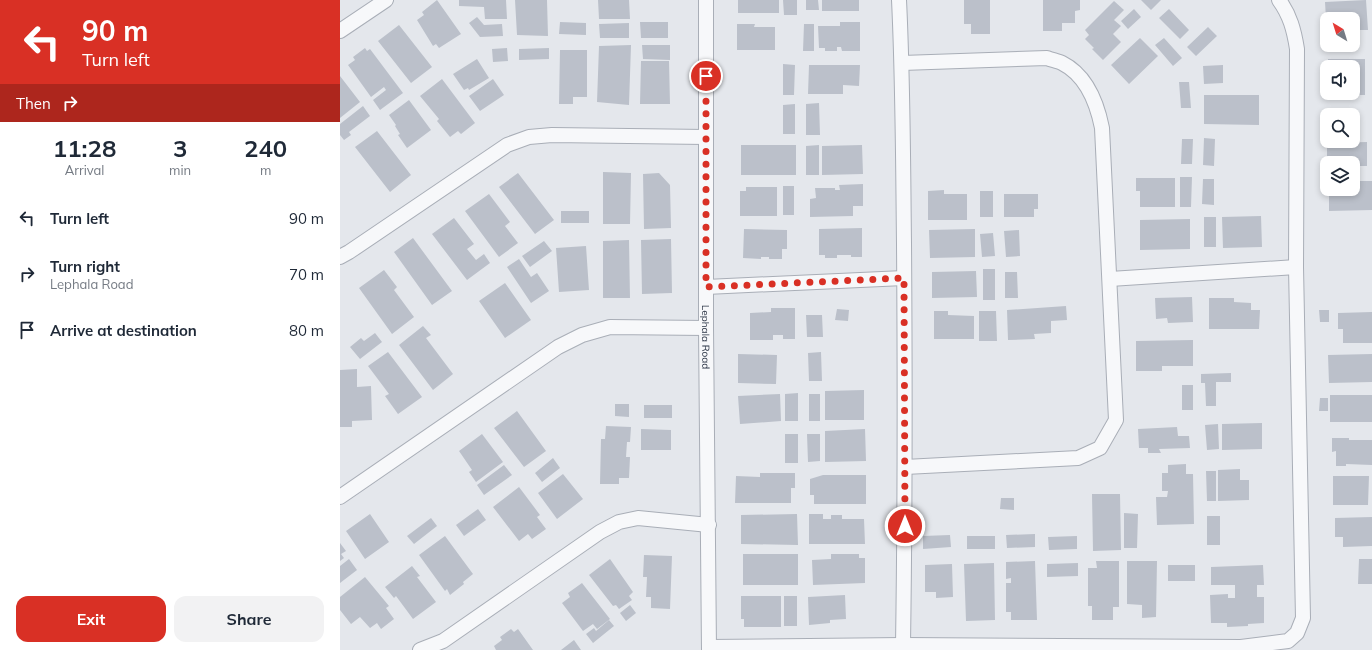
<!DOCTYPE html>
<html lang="en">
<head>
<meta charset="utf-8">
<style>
	:root { --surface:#fff; --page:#f2f2f3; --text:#1f2937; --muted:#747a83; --accent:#d93025 }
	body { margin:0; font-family:Mulish,sans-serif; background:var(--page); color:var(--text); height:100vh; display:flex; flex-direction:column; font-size:15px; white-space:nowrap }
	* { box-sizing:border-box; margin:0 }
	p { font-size:13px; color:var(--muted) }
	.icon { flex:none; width:22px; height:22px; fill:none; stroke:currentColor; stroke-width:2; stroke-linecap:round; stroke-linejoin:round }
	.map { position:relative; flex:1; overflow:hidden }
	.side { display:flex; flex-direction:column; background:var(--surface); width:340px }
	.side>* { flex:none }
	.hud { background:#d93025; color:#fff; overflow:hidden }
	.needle { width:26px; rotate:322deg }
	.tools { position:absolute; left:980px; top:12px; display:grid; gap:8px }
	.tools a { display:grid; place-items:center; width:40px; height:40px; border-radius:8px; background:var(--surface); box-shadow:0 2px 6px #0003; font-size:20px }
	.pin { position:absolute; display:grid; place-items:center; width:34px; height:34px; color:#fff; margin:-17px; border:2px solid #fff; border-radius:50%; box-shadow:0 1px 4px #0007 }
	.me { position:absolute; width:44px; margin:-22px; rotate:0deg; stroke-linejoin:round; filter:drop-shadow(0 0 3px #0008) }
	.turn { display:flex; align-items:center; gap:14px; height:84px; padding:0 16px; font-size:18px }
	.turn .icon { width:52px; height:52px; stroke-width:2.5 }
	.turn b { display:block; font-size:28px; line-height:34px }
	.then { display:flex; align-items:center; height:38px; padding:0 16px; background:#0003; gap:8px; font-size:15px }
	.eta { display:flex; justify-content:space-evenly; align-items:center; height:68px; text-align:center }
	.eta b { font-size:24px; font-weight:700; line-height:28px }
	.primary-button { display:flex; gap:8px; margin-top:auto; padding:8px 16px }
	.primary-button a { flex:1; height:46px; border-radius:12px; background:var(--accent); color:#fff; font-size:16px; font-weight:700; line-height:46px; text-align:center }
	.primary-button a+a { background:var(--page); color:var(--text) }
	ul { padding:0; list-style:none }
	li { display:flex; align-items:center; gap:12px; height:56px; padding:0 16px }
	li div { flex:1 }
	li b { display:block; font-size:15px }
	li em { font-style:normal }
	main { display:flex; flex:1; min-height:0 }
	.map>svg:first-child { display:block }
	.building { fill:#bbc0ca }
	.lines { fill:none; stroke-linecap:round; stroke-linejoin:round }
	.street-casing { stroke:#a9aeb7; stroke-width:16 }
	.street { stroke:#f7f8fa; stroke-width:14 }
	.route { stroke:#d93025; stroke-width:7; stroke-dasharray:0 12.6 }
	.labels { text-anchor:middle; stroke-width:4; stroke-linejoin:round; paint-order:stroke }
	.street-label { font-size:10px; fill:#2b3445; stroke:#f4f6f9 }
</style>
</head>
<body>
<main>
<section class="side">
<div class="hud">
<div class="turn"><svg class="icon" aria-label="left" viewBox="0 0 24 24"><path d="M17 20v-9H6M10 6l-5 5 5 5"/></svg><div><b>90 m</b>Turn left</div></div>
<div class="then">Then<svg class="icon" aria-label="right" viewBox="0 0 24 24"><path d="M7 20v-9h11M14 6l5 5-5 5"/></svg></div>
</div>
<div class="eta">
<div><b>11:28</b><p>Arrival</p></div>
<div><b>3</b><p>min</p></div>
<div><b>240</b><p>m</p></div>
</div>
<ul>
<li><svg class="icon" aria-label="left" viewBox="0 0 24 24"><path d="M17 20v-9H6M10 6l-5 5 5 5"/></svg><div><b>Turn left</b></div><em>90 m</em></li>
<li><svg class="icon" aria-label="right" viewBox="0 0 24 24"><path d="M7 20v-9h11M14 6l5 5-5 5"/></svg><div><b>Turn right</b><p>Lephala Road</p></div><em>70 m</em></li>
<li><svg class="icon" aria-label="arrive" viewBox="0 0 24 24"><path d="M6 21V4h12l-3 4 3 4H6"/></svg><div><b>Arrive at destination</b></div><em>80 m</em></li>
</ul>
<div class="primary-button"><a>Exit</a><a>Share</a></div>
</section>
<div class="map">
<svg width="1032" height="650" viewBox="0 0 1032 650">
	<rect width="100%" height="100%" fill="#e4e7ec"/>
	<path class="building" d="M97,0L121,34L99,48L96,44L93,46L77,20L84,15L82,12Z
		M119,0H166L167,19H145L144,7L119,6Z
		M175,0H207L208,36L177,35Z
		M258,0H289L290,19H259Z
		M398,0H439V13H398Z
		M443,0H457V15H444Z
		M466,0H478L479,10H466Z
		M482,0H519V11H482Z
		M624,0H650V34H631V24H624Z
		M703,0H740V10L735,11V23H722V31H703Z
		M801,0H821L811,10Z
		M1026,0L1028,30H1013V19H986L985,2Z
		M774,1L784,10L774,20L781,26L773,34L781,42L763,60L752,49L754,48L745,39L749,35L745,30Z
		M794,9L801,17L788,29L781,21Z
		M829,9L849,30L840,39L819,18Z
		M137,17L144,25L162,24L163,36L140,37L129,23Z
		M220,22L246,23V35L219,34Z
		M300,22H328V38H301Z
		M500,22H520V51H502L501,47H497V51H485V48H479L478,26H500Z
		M289,23V38H260L259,24Z
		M397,24H415L414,27H435V50H397Z
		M464,24H474V51H463Z
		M59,25L92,67L71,83L38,41Z
		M868,27L877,36L856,56L847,47Z
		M800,38L818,56L789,84L771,65Z
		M824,38L842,58L833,66L815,45Z
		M291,45L289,105L257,102L259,46Z
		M302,45H330V60L303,59Z
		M25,48L27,51L30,49L63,93L40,110L33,100L46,90L44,87L31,97L8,65L15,60L13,57Z
		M167,48L168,61L153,62L152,49Z
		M209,48V59L179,60V49Z
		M220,50H247V97H233V104H219Z
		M137,59L149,78L129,90L128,88L124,90L113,74Z
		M988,59H1025V95H988V93H1013V67H988Z
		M301,61H329L330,104H300Z
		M443,64L455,65L454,95H443Z
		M469,65H520L519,86L503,85V94H468Z
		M883,65V83L864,84L863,66Z
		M0,76L20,102L0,118Z
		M102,79L135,123L121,134L118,131L110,137L97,121L99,119L80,96Z
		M153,79L164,95L140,111L129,96Z
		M839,82H849L851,108H841Z
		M864,95H919V125L864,124Z
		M69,100L91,130L67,148L58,135L60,134L55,126L56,125L49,115Z
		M479,103L480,135H466V104Z
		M455,104V134H443V105Z
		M23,106L30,116L9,132L11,135L4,140L0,135V124Z
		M37,131L71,175L50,192L15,147Z
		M864,138L875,139L874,166L863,165Z
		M842,139H853L852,164H841Z
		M1027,142V166H1015L1014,168H1013V163H987V143Z
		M401,145H456V175H401Z
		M479,145V175H466V146Z
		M522,145L523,174L482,175V146Z
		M263,172L291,173L290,224H263Z
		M178,173L214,220L195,234L159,187Z
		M319,173L330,185L331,228L304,229L303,174Z
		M840,177H852L851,207H840Z
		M796,178H835V207H800V191H796Z
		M863,179H874V205L862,204Z
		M1013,181H1032V210L989,211V189H1013Z
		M523,184V206H513V216L470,217V199L476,198L475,188H495V190H500L499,185Z
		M443,186H454V215H443Z
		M406,187H437V216H400V191H406Z
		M604,190V194H627V220H588V191Z
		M640,191H653V217H640Z
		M149,194L170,222L165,226L178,243L159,257L125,211Z
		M664,194H698V209H694V217H664Z
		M221,211H249V223H221Z
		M921,216L922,247L883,248L882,217Z
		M864,217H876V247H864Z
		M114,218L134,244L127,249L136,260L144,254L150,263L127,280L92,234Z
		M850,219V249L800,250V220Z
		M522,228V257H511V255H497V258H485V255H479V229Z
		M404,229L447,230V249H442V259H429V257H421V259L403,258Z
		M635,229V257L590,258L589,230Z
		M679,230L680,256L666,257L664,231Z
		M653,233L655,256L642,257L640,234Z
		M73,238L112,291L92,305L54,252Z
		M331,239L332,293L302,294L301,240Z
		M289,240L290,298H263V241Z
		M204,241L212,251L190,267L182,256Z
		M246,246L249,290L219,292L216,248Z
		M179,259L191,277L197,273L209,291L191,303L167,267Z
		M643,269H655V300H643Z
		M44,270L57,287L54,290L74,317L52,334L19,288Z
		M636,271L637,297L592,298V272Z
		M665,272H677L678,298H665Z
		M165,283L191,320L165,338L139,301Z
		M852,297L853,322L828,323L827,318L816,319L815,298Z
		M869,298H894V302L911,303V310H920L919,329H869Z
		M726,306L727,320L711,321V333L694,334L695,339L668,340L667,310Z
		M431,308H455V339H443V335H433V340H410V313L431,312Z
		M497,309L509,310L508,321L495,320Z
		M979,310H989V322H980Z
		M594,311H608V315L634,316V339H594Z
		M639,311H656L657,341H639Z
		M1032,312V343H1003V329H998V313Z
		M466,315H482L483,337H467Z
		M83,326L91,335L86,338L113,374L93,390L59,345Z
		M35,333L42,342L20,359L10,347L21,338L24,341Z
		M853,340V366H822V371H796V341Z
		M48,352L82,397L58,414L45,396L49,394L28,366Z
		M481,352L482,381H469L468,353Z
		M398,354L437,355L436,384L398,383Z
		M1032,354V382L989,383L988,355Z
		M17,369V387L31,386L32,420L12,421V427H0V370Z
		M891,373V382H876V406H866L865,383H861V374Z
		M842,385H853V410H842Z
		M524,390V420H485V391Z
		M458,393V421H445V394Z
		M440,394L441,421L400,424L398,396Z
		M469,394H480V421H469Z
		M990,395H1032V422H990Z
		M980,398H988V411H979Z
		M275,404H289V417L275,416Z
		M304,405H332V418H304Z
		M177,411L206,451L184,467L154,428Z
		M922,423V449L882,450V424Z
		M878,424L879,449L867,450L865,425Z
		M266,426L291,427L290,442H287L286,457H290L289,478H279V484H260L261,439H265Z
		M837,427L838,436H849L850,448L819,449L821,453H808V448H799L798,429Z
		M301,429L331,430V450H301Z
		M525,429L526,461L485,462V431Z
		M142,434L163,462L136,482L129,472L132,470L119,451Z
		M445,434H458V463H445Z
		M467,434H480V461L468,462Z
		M992,438H1009V440H1032V465L1006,464V466H996V451L992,452Z
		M213,458L220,468L202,482L195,473Z
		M846,464V474H853L854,524L817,525L816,497H827L828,491H822V473H828V465Z
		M164,465L172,475L144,495L137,485Z
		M900,469V480H909V500L878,501V470Z
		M866,471H876V501H867Z
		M420,473H455V488H451V503H395L396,476L420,477Z
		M223,474L243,499L217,519L198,493Z
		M483,475H526V504H474V495H470V479Z
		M993,476H1029L1028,505H993Z
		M179,487L200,515L197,517L206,529L192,539L188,534L179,541L153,507Z
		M752,494H780L781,550L753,551Z
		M661,498H674V510L660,509Z
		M138,509L146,520L124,536L116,525Z
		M784,513L798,514L797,548H784Z
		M30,514L49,542L25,559L6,531Z
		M457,514L458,545L401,544V515Z
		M469,514H483V519H491V515H502V519H524L525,544H469Z
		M867,516H880V545H867Z
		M1032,517V546L1003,547V537H995V518Z
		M91,518L97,526L74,544L67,536Z
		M695,534V547L667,548L666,535Z
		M610,535L611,547L583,549V536Z
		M105,536L133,574L123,582L124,584L110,595L107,589L105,591L79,555Z
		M627,536H655V549H627Z
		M737,536V549L709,550L708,537Z
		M0,543L6,551L1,554L4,558L0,561Z
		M403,554H458V585H403Z
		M491,554H519V558H525V583L473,585L472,560L491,559Z
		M304,555L332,556L330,609L311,608V597H306L307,577H303Z
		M9,559L17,570L0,583V566Z
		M270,559L293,592L289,596L292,600L279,609L276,605L273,606L249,575Z
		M1019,559H1032V584H1018Z
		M695,561L697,620H671V612H666V583H671V578L666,579V562Z
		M756,561H779V607H773V620H752V606H748V568H757Z
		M787,561H817L816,617L802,618V605L787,604Z
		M654,563L655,620L626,621L624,564Z
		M738,563V576L707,577V564Z
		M612,564L613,597L596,598V592H585V565Z
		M828,565H855V581H828Z
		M923,565L924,585H917V597H924V623L908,624V626L887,627V623H871L870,595L888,594V598H895V585H871V567Z
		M72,566L80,576L77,577L96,602L73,619L56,596L54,598L45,587Z
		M25,577L49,606L46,608L54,619L41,629L37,623L30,628L20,617L11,624L0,610V597Z
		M242,583L270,619L257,629L253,624L243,631L222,603L230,597L228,593Z
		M505,595L506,619L490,620V623L469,625L468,597Z
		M401,596H441V627H404V619H401Z
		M444,596H457V626H444Z
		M290,605L296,613L286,621L280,613Z
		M269,620L274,626L253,643L246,634L254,628L256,631Z
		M171,629L174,632L178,629L193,650H156L154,646L162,640L160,637Z
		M234,640L241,650H221Z"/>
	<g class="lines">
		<g class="street-casing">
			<g id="street">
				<path id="s1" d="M366,0V328L369,650"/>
				<path d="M559,0C563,81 563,162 564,243C565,377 565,511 563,645"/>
				<path d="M0,31L46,0"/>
				<path d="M562,63L707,58C712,60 718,61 722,63C746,75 757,103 762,128L776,420L760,448L738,458L565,467"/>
				<path d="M0,257L9,252L167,145L189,137L212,135L366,137"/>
				<path d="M770,279L956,267"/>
				<path d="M366,287L564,278"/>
				<path d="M0,497L218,347L242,335L270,327L366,328"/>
				<path d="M369,647L563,645L901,647L948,641L957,633L963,618L956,267L957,49C954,30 950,15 939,0"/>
				<path d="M80,650L103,641L260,532L279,522L298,518L369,525"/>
			</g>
		</g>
		<use href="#street" class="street"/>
	</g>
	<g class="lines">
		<path class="route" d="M366,76V287L564,278L565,526"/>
	</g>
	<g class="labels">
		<g class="street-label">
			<text dy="4" stroke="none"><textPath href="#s1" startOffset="337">Lephala Road</textPath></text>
		</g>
	</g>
</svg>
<div class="tools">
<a><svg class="needle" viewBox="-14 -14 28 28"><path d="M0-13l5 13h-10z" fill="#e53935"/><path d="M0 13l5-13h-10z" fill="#747a83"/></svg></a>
<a><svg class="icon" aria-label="sound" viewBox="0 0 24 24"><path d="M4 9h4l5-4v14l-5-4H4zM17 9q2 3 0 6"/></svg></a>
<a><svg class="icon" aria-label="search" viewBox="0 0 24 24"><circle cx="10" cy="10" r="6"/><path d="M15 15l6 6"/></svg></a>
<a><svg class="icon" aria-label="layers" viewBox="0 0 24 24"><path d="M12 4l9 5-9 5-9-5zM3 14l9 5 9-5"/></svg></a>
</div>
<div class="pin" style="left:366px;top:76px;background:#d93025"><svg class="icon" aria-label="arrive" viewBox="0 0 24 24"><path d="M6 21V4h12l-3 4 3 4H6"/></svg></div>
<svg class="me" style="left:565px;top:526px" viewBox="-20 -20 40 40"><circle r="17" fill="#d93025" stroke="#fff" stroke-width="3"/><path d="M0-11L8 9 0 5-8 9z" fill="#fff"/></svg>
</div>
</main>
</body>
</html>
